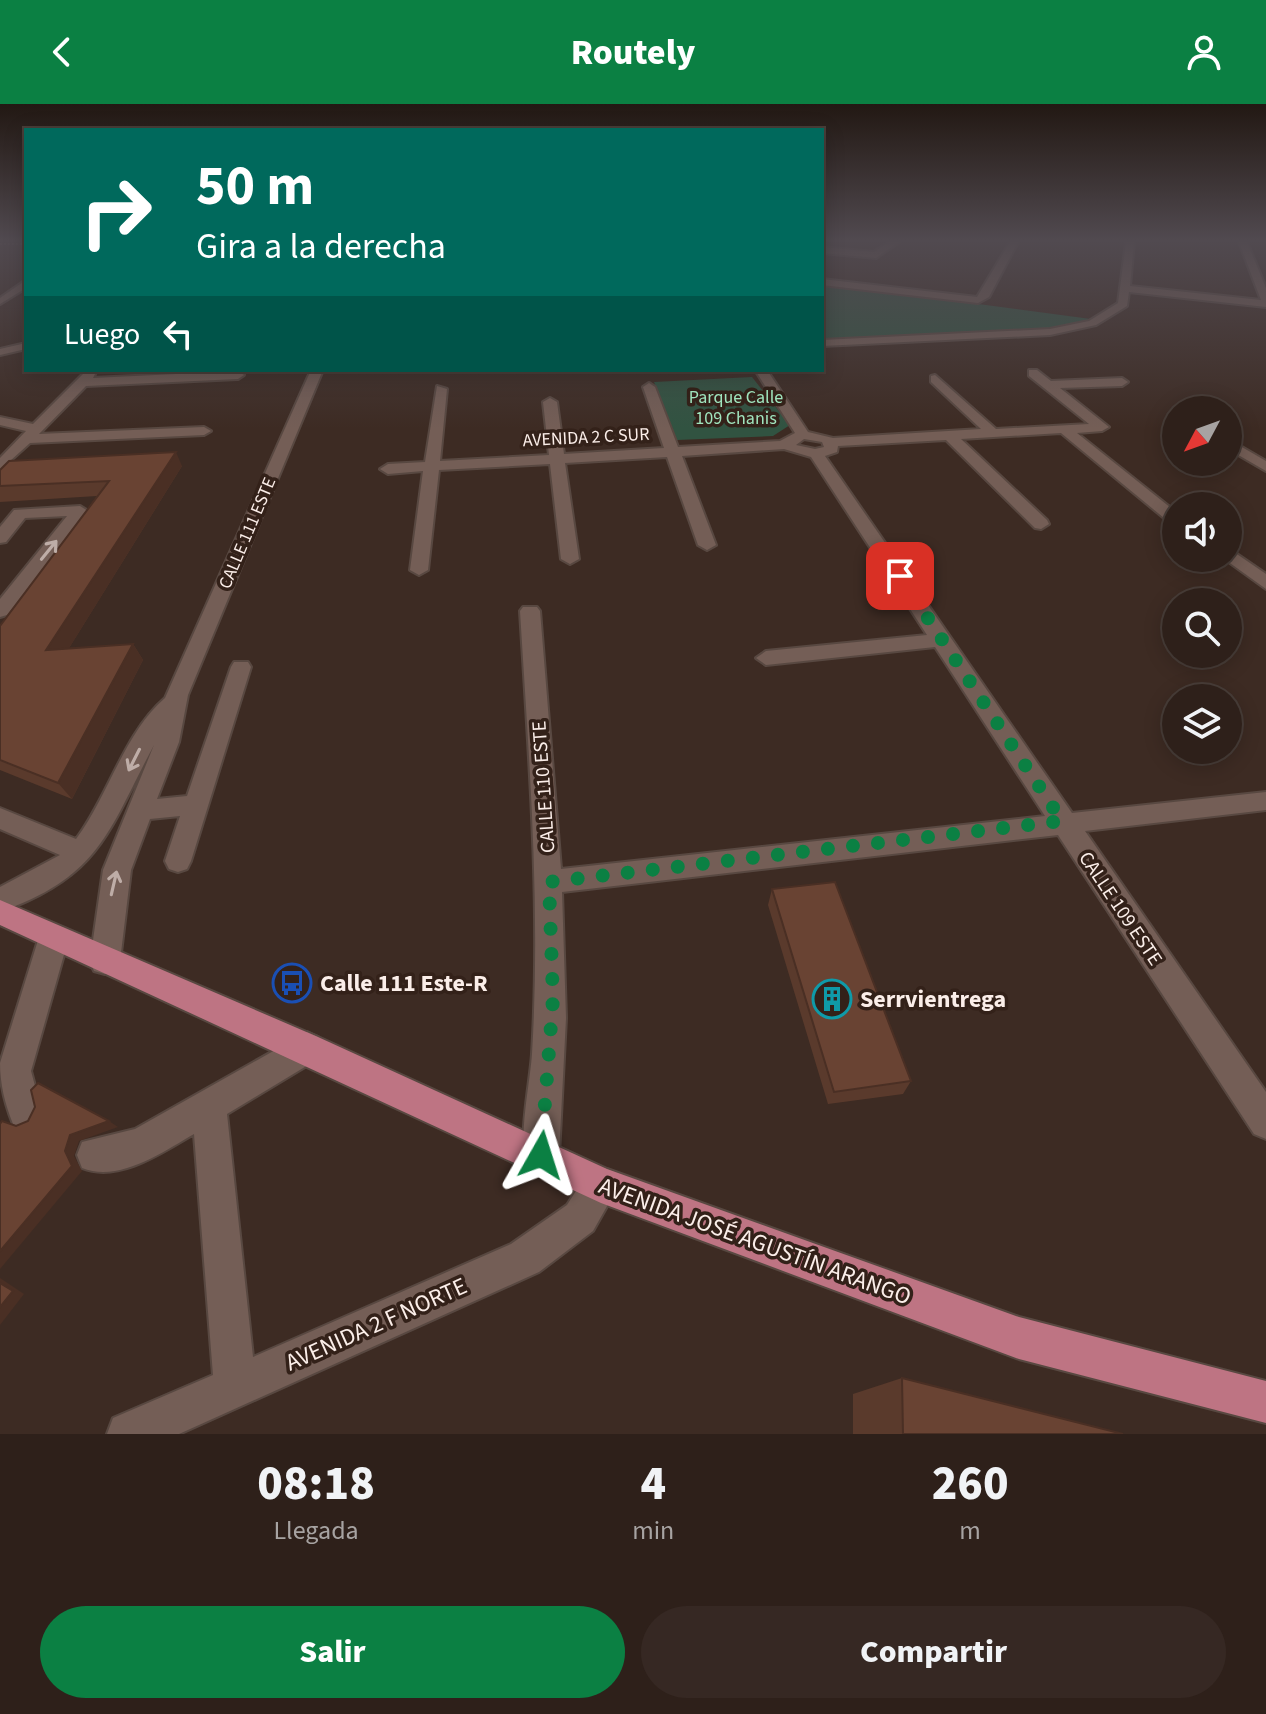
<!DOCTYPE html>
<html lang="es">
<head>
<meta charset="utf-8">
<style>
	:root { --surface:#2e201a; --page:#362823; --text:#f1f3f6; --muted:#a7a3a2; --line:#493e39; --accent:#0b8043 }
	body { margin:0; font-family:"Source Sans 3",sans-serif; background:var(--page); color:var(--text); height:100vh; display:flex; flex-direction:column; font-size:30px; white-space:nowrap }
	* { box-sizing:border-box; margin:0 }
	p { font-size:26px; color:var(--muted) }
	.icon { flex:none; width:44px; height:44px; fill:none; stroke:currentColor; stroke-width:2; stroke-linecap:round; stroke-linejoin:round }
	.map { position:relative; height:1330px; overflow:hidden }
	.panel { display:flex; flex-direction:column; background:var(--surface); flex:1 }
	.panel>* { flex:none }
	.top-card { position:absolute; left:24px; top:24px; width:800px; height:244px; border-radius:0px; box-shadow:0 4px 20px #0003,0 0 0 2px var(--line); background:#00695c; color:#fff; overflow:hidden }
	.needle { width:52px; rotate:229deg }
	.tools { position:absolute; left:1162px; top:292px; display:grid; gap:16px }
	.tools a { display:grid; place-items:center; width:80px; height:80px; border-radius:50%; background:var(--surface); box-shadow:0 4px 20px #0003,0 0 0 2px var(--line); font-size:40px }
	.pin { position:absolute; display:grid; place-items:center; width:68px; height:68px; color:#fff; margin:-34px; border-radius:16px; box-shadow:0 4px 12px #0006 }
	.me { position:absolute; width:88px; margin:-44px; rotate:6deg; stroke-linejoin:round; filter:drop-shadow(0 0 6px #0008) }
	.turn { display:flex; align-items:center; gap:28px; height:168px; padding:0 40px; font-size:36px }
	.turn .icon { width:104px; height:104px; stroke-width:2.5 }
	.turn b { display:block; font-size:56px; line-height:68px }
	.then { display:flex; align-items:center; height:76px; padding:0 40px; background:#0003; gap:16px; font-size:30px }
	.eta { display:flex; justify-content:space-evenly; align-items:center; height:136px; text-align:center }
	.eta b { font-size:48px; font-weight:800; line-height:56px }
	.primary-button { display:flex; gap:16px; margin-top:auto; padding:16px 40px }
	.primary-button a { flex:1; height:92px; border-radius:48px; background:var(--accent); color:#fff; font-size:32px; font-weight:800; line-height:92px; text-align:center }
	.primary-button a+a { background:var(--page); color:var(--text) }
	header { display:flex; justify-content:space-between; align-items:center; height:104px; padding:0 40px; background:var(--accent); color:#fff; font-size:36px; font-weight:800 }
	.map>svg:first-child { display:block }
	.green { fill:#315341 }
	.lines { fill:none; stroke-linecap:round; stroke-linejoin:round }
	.minor-casing { stroke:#584841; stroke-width:4 }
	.major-casing { stroke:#584841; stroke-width:4 }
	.path { stroke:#817069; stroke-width:2; stroke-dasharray:2 2; stroke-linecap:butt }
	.minor { fill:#745e56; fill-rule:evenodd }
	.major { fill:#be7483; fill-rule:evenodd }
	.wall { fill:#5a3a2c }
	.shaded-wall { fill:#4a2f24 }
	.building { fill:#694333; stroke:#4a2f24; stroke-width:2 }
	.oneway { stroke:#beada7 }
	.route { stroke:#0b8043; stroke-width:14; stroke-dasharray:0 25.2 }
	.labels { text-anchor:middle; stroke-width:7; stroke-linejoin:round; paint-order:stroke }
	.far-park-label { font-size:18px; fill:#a0e5be; stroke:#332119 }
	.far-street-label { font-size:18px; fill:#fbeee9; stroke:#332119 }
	.street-label { font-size:20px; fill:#fbeee9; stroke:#332119 }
	.near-poi-label { font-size:24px; font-weight:bold; fill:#fbeee9; stroke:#332119; text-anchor:start }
	.near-street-label { font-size:24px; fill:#fbeee9; stroke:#332119 }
</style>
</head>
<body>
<header><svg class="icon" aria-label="back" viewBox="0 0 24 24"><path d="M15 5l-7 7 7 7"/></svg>Routely<svg class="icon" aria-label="person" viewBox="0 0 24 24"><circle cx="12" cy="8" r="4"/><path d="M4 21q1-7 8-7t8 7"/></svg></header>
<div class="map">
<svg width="1266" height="1330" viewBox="0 0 1266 1330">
	<rect width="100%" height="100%" fill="#3d2b23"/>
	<path class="green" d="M822,180L857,184L1091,215L1048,226L822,236Z
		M752,273L790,321L773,332L677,336L654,278Z"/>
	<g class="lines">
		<g class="minor-casing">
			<path id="minor" d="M889,138H899L876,154L822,149V143L874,148Z
				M1010,138H1018L989,193L978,199L822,181V175L977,193Z
				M1126,138H1134L1130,182L1261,196L1239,138H1247L1266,184V203L1129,188L1127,202L1096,221L1050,231L822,242V236L1050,225L1089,217L1118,199Z
				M26,176V184L0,200V194Z
				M26,239V245L0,251V245Z
				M87,266H97L93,274L238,267L244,271L238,275L86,282L39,330L204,323L211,327L204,331L30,339L0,366V354L26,327L0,321V313L33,320Z
				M311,266H323L188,591L179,638L157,695L187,692L231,563L234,558H248L251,563L191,757L187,765L178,768L169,765L165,757L180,712L150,715L131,766L120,857L116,867L105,870L94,867L90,857L103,766L154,641C108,727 101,772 0,808V783L60,751L0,725V704L76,735C108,693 124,629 165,594Z
				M755,266H767L808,328L833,334L981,325L931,278V272L935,271L996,325L1089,320L1029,272V266H1037L1051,277L1122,274L1128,278L1122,282L1060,284L1109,323L1102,327L1077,329L1176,408V414H1164L1061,329L961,335L1047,416L1049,420L1041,425L1035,424L946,336L838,342L837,348L825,352L1072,709L1266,688V706L1085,727L1266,988V1035L1254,1030L1058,731L562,788L566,914L559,1051L554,1064L541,1069L528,1064C517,1037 530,981 532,950C541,802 529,654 520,507L523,503H537L540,507L561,765L1045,712L935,543L766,561L756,554L766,547L927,531L811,353L784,345L682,352L716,441L707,446L698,441L667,353L565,359L579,455L570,460L561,455L550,360L439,366L428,466L419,471L410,466L423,367L388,370L380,365L388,360L425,358L437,282L447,285L440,357L549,351L543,298L550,294L557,298L564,350L664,344L643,283L649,279L655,283L678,343L780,337L795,329ZM804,335L822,338L824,343L815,345L796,341Z
				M1228,335L1266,357V367L1228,345Z
				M80,402L88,407L86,410L7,511L0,513V495L67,412L25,414L6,438L0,439V423L14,406Z
				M1228,444L1266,470V485L1223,454H1228Z
				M54,820L64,824L69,833L31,967L42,1008L37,1020L25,1025L13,1020C5,1000 0,980 0,959L39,833L44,824Z
				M307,928L318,933L323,944L318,955L227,1010L253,1253L511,1140L567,1101L588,1068L601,1063L614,1068L619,1081L593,1127L539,1168L179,1330H107L113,1314L213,1271L194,1030C163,1048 119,1079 82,1064L77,1051L82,1038L135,1025Z"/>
		</g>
		<g class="major-casing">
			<path id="major" d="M0,796L318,933L607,1065L1019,1213L1266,1277V1319L1019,1255L601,1099L0,821Z"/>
		</g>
		<path class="path" d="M0,140H26"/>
		<use href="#minor" class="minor"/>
		<use href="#major" class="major"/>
	</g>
	<path class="wall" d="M182,362L69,544L133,540L143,556L72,695L0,666V522L97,392L0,398V366Z
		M772,785L911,977L903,990L828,1000L768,801Z
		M902,1274L1123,1330H853V1290Z"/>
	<path class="shaded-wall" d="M176,348L182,362L58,562L46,546Z
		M133,540L143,556L72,695L58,679Z
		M109,1017L118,1023L79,1037L74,1052L82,1067L0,1165V1147L70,1031Z
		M0,1174L24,1190L0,1221Z"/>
	<path class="building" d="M176,348L46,546L133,540L58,679L0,656V522L109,377L0,382V366L9,357Z
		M835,778L911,977L834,988L772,785Z
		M38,979L109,1017L70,1031L65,1047L72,1062L0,1147V1020L2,1017L16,1022L28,1017L35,1003L31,986Z
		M0,1179L13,1187L0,1203Z
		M902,1274L1123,1330H903Z"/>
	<defs><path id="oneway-shaft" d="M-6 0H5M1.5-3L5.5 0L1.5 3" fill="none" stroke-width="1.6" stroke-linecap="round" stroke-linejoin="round" transform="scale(2)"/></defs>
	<g class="oneway">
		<use href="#oneway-shaft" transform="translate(49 446) rotate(-51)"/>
		<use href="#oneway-shaft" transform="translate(134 656) rotate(117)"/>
		<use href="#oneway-shaft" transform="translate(114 779) rotate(-77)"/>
	</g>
	<linearGradient id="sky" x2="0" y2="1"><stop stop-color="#221813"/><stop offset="0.42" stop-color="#514a50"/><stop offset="1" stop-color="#514a50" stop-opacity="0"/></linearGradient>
	<rect width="1266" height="325" fill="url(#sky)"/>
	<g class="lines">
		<path class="route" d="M541,1051L553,895L549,778L1062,717L900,472"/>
	</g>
	<defs>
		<g id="bus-ring" transform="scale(2)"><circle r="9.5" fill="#332119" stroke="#1a4fb4" stroke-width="1.5"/><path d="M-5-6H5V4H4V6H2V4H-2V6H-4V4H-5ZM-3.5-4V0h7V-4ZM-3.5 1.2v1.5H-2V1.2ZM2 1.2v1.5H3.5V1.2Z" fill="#1a4fb4"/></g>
		<g id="building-ring" transform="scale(2)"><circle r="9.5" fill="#332119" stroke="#0f9aa8" stroke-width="1.5"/><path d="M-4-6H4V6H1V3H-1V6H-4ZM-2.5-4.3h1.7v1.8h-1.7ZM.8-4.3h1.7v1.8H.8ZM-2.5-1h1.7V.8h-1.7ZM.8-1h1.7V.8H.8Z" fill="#0f9aa8"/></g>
	</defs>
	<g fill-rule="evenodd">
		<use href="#bus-ring" x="292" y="879"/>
		<use href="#building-ring" x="832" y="895"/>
	</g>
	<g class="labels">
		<g class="far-park-label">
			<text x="736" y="299">Parque Calle<tspan x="736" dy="21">109 Chanis</tspan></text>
		</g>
		<g class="far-street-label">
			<text transform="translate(586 333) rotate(-3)" y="6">AVENIDA 2 C SUR</text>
			<text transform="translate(247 429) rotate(-67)" y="6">CALLE 111 ESTE</text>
		</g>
		<g class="street-label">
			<text transform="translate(543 683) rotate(-94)" y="7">CALLE 110 ESTE</text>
			<text transform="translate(1121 804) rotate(56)" y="7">CALLE 109 ESTE</text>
		</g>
		<g class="near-poi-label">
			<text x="320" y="887">Calle 111 Este-R</text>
			<text x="860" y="903">Serrvientrega</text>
		</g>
		<g class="near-street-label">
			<text transform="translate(755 1137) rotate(20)" y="8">AVENIDA JOSÉ AGUSTÍN ARANGO</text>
			<text transform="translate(376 1220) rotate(-24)" y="8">AVENIDA 2 F NORTE</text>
		</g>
	</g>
</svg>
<div class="tools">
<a><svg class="needle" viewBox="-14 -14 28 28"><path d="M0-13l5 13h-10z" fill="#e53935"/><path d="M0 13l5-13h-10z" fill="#a7a3a2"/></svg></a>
<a><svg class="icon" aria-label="sound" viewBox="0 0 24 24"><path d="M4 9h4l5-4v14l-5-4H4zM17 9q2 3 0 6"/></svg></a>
<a><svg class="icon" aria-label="search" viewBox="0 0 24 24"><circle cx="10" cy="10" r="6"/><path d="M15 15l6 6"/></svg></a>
<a><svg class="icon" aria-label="layers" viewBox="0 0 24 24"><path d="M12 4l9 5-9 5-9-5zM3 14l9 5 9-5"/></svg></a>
</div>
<div class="pin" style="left:900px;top:472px;background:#d93025"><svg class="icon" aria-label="arrive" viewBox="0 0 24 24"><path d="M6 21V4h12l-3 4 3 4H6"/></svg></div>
<svg class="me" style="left:541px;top:1051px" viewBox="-20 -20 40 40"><path d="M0-17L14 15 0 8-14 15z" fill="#0b8043" stroke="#fff" stroke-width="4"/></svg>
<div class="top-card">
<div class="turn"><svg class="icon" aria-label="right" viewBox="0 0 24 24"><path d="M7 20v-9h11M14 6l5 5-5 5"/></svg><div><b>50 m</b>Gira a la derecha</div></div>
<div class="then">Luego<svg class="icon" aria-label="left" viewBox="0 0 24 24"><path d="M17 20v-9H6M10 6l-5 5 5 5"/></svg></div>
</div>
</div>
<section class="panel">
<div class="eta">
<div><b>08:18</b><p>Llegada</p></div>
<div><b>4</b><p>min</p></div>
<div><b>260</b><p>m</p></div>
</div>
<div class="primary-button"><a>Salir</a><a>Compartir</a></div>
</section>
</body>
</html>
